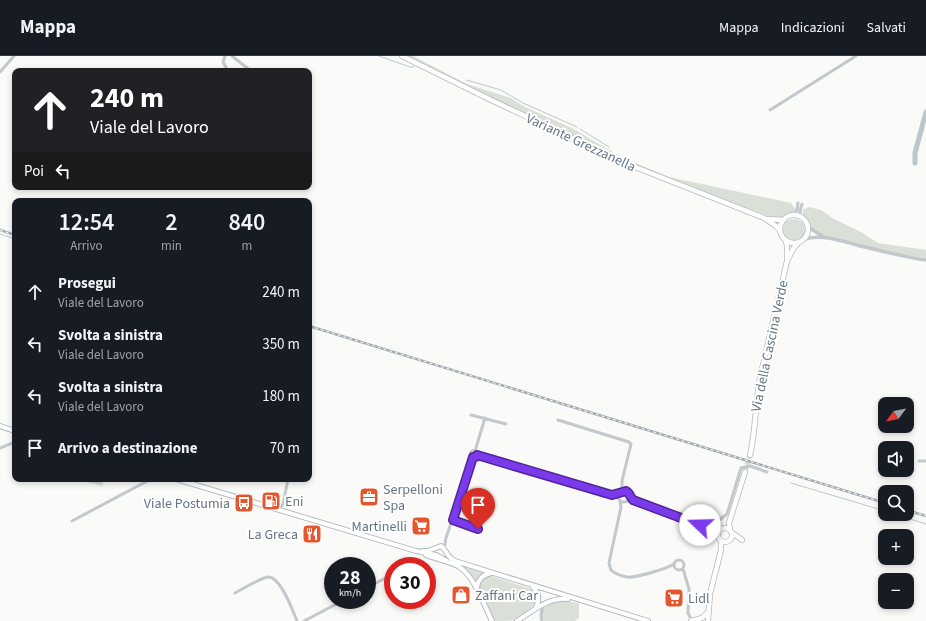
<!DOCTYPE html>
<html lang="it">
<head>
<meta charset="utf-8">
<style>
	:root { --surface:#171b24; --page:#242831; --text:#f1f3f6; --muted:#9ea1a6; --line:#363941 }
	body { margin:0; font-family:"Source Sans 3",sans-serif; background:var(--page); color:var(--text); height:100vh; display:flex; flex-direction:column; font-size:15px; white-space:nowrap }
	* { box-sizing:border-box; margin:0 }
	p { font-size:13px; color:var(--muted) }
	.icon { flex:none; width:22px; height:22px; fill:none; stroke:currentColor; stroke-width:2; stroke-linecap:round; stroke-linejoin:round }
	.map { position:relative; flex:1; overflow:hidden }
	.details { position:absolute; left:12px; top:142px; width:300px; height:284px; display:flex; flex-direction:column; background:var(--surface); border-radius:8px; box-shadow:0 2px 6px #0003 }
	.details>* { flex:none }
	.top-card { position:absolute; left:12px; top:12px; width:300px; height:122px; border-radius:8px; box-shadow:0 2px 6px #0003; background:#202124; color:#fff; overflow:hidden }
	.needle { width:26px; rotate:238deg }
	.tools { position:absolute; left:878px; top:341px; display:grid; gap:8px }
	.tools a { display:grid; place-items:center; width:36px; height:36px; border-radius:8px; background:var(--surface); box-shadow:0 2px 6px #0003; font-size:20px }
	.speed { position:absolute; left:324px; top:501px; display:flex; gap:8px; font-size:20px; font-weight:700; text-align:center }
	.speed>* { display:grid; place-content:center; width:52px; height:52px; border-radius:50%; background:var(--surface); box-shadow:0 2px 6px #0003; line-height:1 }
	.speed small { font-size:10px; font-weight:400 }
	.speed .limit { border:6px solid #d22; background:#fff; color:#111 }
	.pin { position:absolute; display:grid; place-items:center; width:34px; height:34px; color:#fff; margin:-41px -17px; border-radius:50% 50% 50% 0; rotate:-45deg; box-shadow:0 0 4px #0007 }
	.pin .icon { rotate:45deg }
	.me { position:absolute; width:44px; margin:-22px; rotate:291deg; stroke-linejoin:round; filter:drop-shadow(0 0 3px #0008) }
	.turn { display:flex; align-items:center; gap:14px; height:84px; padding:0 12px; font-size:18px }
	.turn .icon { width:52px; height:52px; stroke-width:2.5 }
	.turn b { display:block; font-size:28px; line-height:34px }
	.then { display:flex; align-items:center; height:38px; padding:0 12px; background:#0003; gap:8px; font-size:15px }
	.eta { display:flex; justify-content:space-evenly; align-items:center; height:68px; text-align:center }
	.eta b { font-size:24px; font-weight:600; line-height:28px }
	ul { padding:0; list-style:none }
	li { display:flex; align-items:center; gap:12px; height:52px; padding:0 12px }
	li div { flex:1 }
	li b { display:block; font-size:15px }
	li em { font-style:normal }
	header { display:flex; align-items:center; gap:24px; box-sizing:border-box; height:56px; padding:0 20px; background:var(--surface); border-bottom:1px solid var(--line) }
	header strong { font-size:19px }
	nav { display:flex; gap:22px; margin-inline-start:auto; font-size:14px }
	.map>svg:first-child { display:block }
	.green { fill:#dadfd7 }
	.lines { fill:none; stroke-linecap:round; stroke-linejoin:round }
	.stream { stroke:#bbc7cb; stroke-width:1 }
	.river { stroke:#bbc7cb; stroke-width:5 }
	.primary-tunnel { stroke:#d5d9db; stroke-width:4.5; stroke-dasharray:4.5 2; stroke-linecap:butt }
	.secondary-casing { stroke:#b3babf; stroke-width:6 }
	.primary-casing { stroke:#b5babe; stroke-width:6 }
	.minor { stroke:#c3c8cc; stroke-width:3 }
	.tertiary { stroke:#c3c8cc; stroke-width:3.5 }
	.secondary { stroke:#fff; stroke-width:4 }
	.primary { stroke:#fff; stroke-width:4.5 }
	.rail-casing { stroke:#a2aab0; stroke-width:2.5 }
	.rail { stroke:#fff; stroke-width:1; stroke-dasharray:3; stroke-linecap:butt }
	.route-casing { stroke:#51269a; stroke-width:10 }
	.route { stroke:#7c3aed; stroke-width:7 }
	.labels { text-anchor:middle; stroke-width:4; stroke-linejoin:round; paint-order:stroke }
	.street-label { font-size:14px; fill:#657683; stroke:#fff }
	.poi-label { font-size:14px; fill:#657683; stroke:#fff; text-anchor:start }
</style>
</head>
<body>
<header>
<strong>Mappa</strong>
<nav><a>Mappa</a><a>Indicazioni</a><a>Salvati</a></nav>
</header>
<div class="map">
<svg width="926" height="565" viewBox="0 0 926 565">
	<rect width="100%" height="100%" fill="#fafaf8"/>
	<path class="green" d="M406,0H413L467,28L511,42L523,50L572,72L621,101L669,121L791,147L796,154C792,160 783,162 776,163L675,126L578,84Z
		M809,151L821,154L834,163L861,176L878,187L926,194V202L895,197L831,182L823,179L811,171L807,163L803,160V154Z
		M783 174a11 11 0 1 1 22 0a11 11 0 1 1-22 0Z
		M76,423H104L102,430Z
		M463,509L486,517L476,528L467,514L462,510Z
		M487,520H491L531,533C543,542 533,551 524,557C521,559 517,563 514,564C509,565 501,565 495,565L479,531L482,523Z
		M566,545L579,547V562L575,565H544C535,549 555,546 566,545Z"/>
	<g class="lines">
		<path class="stream" d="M379,0L410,11H413L414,10
			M466,24L501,34L523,47L577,71
			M580,73L609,91
			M0,178L15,183
			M791,427L885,455
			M894,458L926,468"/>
		<path class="river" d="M915,107V97L926,56"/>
		<path class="primary-tunnel" d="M745,415L750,399"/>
		<g class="secondary-casing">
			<path id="secondary" d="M0,370L15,375
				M176,423L416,495L436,499L447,505
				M423,495H428L441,490C447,494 446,501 455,505L648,565
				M426,499C436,503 448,505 458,510C474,519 484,549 492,565
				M533,531C540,538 539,544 536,552
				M477,533C477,524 483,519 491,517
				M517,565C533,555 548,541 568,543"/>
		</g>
		<g class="primary-casing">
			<path id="primary" d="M402,0L489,43L625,107L764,162L776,170L780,175
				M780 173a14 14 0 1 1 28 0a14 14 0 1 1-28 0Z
				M767,163L784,164
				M786,185L787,190V203
				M750,399C756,374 755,347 760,322L787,205L793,193L798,187
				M718 479a7 7 0 1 1 14 0a7 7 0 1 1-14 0Z
				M730,474L729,467L745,416
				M731,476L742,484
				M691,565L702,562L708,556
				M708,565L710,538L721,494V485"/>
		</g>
		<path class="minor" d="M225,0L223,6L228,15
			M232,0L251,15
			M0,16L14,0
			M770,54L856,0
			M793,159L797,154L798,147
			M801,161L800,155L802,148
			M309,343H310
			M471,359L506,368
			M558,364L629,386L631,388L622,425V433L620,436L612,439
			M0,392L15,386
			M470.5 398a3.5 3.5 0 1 1 7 0a3.5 3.5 0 1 1-7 0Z
			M475,395L485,362
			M477,399L612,439L619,443
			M919,405H926
			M618 440a6 6 0 1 1 12 0a6 6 0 1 1-12 0Z
			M630,441L633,444L713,474
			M620,445L621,451L609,507L611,514C615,518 626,522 631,521C641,520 666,513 674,508
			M628,445L713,476
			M279,454L283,448L288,423
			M453,464L478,473
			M72,465L151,423
			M722,474L719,468L718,465L727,458L741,412L750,410L767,416
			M444,493L446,482L473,401
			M674 509a5 5 0 1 1 10 0a5 5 0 1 1-10 0Z
			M683,513L689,533L688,557L691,563L693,564
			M367,532L389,520
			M235,537C243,533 261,521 269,521C281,522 293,555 297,565
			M304,565L344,544
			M542,565C540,559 541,554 544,548"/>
		<path class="tertiary" d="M808,171L824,181
			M805,183C824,177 847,187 865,191C885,196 905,201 926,204"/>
		<use href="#secondary" class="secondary"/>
		<use href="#primary" class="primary"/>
		<g class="rail-casing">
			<path id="rail" d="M0,174L15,179
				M309,270L885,447
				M907,454L926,460"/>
		</g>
		<use href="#rail" class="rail"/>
	</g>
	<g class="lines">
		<g class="route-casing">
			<path id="route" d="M478,473L453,464L473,401H476L477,399L612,439L626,435C630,437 630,441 633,444L700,469"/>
		</g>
		<use href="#route" class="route"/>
	</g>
	<defs>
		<g id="office-square" transform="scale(1)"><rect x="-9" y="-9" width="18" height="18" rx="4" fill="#e4572e" stroke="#fff"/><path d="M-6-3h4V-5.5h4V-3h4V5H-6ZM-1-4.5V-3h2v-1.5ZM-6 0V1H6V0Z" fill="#fff"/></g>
		<g id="fuel-square" transform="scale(1)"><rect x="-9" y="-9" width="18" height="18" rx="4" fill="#e4572e" stroke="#fff"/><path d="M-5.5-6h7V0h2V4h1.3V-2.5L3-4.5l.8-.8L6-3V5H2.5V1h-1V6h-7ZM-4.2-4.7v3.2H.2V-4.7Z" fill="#fff"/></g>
		<g id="bus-square" transform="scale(1)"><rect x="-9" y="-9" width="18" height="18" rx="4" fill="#e4572e" stroke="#fff"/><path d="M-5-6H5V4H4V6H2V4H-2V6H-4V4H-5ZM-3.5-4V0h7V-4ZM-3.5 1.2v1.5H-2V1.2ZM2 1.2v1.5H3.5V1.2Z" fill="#fff"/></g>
		<g id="supermarket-square" transform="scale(1)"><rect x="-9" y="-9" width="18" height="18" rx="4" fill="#e4572e" stroke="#fff"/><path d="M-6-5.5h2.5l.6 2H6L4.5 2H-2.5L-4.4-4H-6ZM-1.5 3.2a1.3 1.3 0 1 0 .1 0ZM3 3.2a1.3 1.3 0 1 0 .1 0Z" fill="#fff"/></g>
		<g id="restaurant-square" transform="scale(1)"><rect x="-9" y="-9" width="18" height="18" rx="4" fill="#e4572e" stroke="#fff"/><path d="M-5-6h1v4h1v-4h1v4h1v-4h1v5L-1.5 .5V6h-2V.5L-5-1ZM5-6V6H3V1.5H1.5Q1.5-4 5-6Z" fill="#fff"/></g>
		<g id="shop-square" transform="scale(1)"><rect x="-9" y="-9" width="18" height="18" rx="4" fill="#e4572e" stroke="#fff"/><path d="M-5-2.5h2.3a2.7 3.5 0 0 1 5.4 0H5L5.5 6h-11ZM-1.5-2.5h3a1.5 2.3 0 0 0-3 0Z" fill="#fff"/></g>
	</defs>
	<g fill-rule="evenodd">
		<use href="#office-square" x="369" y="441"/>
		<use href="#fuel-square" x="271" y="445"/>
		<use href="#bus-square" x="244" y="447"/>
		<use href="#supermarket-square" x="421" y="470"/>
		<use href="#restaurant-square" x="312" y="478"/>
		<use href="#shop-square" x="461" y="539"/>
		<use href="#supermarket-square" x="674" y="542"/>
	</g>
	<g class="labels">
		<g class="street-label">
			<text transform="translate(581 86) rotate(25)" y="5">Variante Grezzanella</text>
			<text transform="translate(769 290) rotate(-78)" y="5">Via della Cascina Verde</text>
		</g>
		<g class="poi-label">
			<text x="383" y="438">Serpelloni<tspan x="383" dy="16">Spa</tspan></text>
			<text x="285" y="450">Eni</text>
			<text x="230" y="452" text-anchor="end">Viale Postumia</text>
			<text x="407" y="475" text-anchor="end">Martinelli</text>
			<text x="298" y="483" text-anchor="end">La Greca</text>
			<text x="475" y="544">Zaffani Car</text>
			<text x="688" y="547">Lidl</text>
		</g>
	</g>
</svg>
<div class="tools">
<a><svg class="needle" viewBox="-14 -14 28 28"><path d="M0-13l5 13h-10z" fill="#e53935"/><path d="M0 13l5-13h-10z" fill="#9ea1a6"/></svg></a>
<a><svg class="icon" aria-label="sound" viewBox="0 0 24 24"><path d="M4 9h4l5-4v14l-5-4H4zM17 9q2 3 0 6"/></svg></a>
<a><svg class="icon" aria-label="search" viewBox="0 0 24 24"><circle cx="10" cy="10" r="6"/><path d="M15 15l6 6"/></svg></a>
<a>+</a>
<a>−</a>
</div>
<div class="speed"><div>28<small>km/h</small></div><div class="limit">30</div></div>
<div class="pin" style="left:478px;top:473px;background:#d93025"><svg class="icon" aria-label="arrive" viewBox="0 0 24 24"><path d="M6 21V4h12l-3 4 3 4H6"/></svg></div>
<svg class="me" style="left:700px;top:469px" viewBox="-20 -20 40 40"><circle r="19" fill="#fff"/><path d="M0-13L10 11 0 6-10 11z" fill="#7c3aed"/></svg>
<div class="top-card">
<div class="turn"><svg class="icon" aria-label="ahead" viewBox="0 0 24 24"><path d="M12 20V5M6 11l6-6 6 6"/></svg><div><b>240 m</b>Viale del Lavoro</div></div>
<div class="then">Poi<svg class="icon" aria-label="left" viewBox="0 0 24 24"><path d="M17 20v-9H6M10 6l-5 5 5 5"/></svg></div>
</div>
<section class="details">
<div class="eta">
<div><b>12:54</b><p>Arrivo</p></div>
<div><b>2</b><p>min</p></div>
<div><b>840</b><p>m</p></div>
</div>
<ul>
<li><svg class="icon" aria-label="ahead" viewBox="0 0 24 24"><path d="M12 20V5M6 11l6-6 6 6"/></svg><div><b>Prosegui</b><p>Viale del Lavoro</p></div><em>240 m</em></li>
<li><svg class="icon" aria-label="left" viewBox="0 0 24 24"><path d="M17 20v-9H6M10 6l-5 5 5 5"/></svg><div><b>Svolta a sinistra</b><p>Viale del Lavoro</p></div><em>350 m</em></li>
<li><svg class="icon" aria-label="left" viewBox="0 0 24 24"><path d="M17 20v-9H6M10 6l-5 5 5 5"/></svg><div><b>Svolta a sinistra</b><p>Viale del Lavoro</p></div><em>180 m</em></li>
<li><svg class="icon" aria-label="arrive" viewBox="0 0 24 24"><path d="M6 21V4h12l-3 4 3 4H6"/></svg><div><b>Arrivo a destinazione</b></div><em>70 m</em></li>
</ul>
</section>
</div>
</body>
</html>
